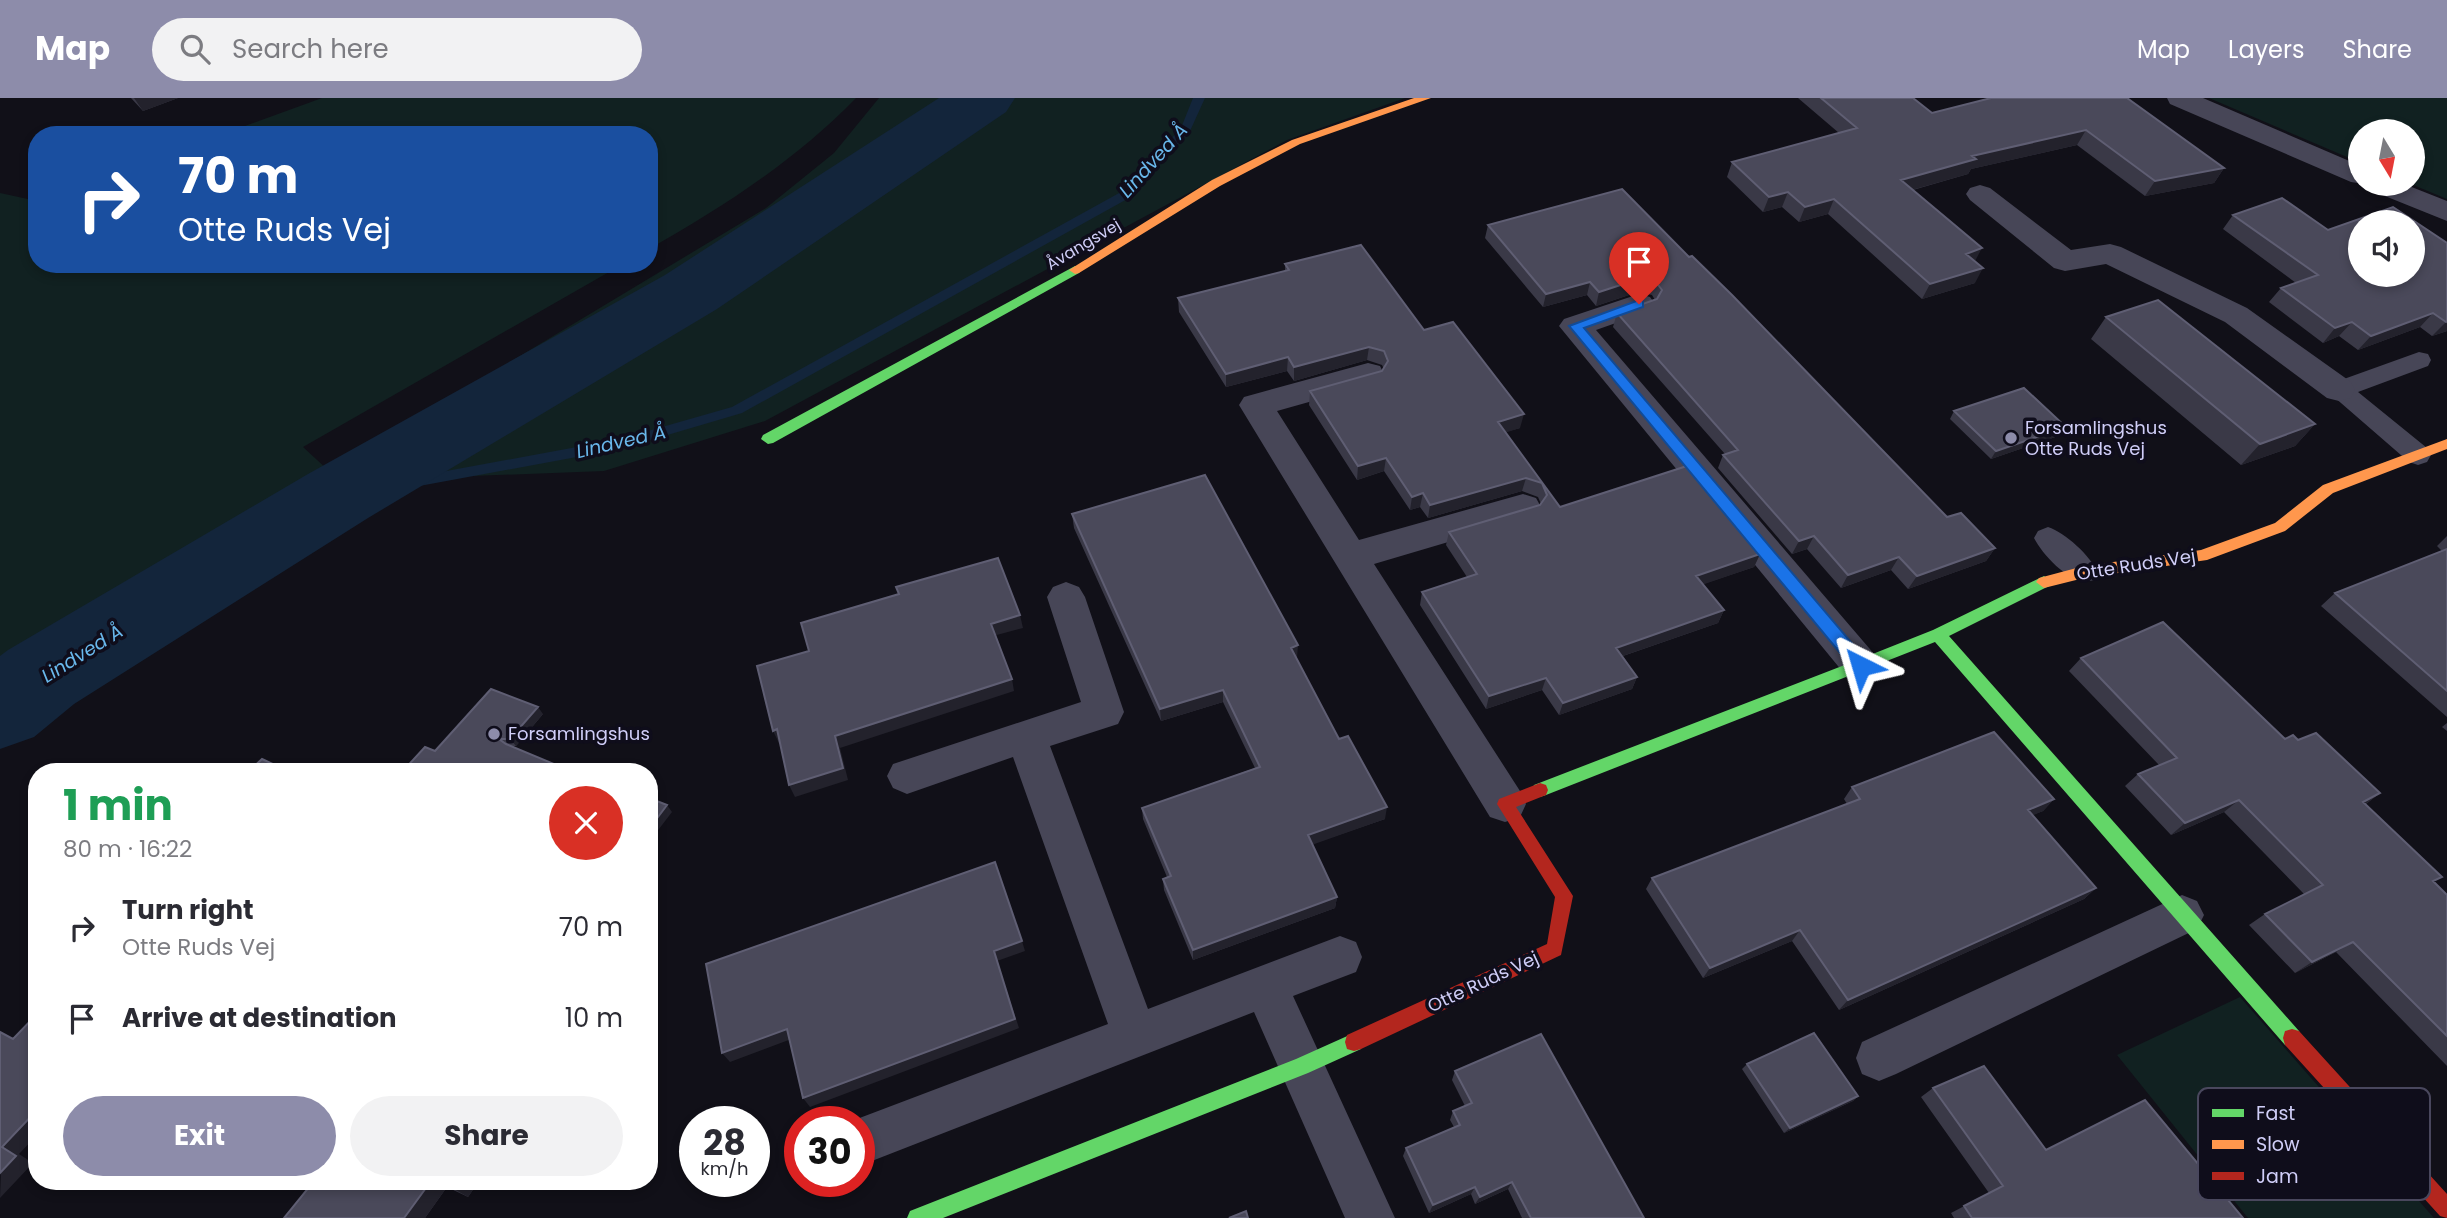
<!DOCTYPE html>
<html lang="en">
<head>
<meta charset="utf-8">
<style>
	:root { --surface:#fff; --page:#f2f2f3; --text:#2b2b33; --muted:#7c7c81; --accent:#8d8caa }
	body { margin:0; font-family:Poppins,sans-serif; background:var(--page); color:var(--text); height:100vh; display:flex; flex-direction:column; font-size:26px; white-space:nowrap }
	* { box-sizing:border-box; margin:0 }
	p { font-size:23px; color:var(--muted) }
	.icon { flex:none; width:38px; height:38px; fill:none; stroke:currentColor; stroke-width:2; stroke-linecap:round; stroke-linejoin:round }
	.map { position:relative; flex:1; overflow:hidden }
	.side { position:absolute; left:28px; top:665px; width:630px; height:427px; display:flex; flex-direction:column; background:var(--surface); border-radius:28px; box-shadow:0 4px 10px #0003 }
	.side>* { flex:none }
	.top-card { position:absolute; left:28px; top:28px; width:630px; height:147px; border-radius:28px; box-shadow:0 4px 10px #0003; background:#1a4fa0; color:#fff; overflow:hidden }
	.needle { width:46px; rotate:170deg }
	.controls { position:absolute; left:2348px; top:21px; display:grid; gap:14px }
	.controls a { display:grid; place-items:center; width:77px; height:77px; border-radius:50%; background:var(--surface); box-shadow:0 4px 10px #0003; font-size:35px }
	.speed { position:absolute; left:679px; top:1008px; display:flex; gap:14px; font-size:35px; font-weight:700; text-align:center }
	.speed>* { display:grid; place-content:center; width:91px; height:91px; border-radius:50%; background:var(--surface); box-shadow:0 4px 10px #0003; line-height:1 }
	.speed small { font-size:18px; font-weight:400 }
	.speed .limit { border:10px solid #d22; background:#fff; color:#111 }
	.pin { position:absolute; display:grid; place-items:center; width:60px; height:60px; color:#fff; margin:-72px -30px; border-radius:50% 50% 50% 0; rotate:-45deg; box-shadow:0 0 7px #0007 }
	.pin .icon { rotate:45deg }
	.me { position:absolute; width:77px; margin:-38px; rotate:320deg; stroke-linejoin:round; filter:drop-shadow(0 0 5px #0008) }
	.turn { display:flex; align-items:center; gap:24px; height:147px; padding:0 35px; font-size:32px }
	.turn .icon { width:91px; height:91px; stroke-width:2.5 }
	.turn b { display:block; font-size:49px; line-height:60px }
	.round { display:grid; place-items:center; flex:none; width:74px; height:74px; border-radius:37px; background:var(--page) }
	.headline { display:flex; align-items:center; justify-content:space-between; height:119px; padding:0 35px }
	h1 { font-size:42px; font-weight:700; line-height:52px; color:#1e9e55 }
	.button { display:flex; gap:14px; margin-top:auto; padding:14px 35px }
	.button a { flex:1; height:80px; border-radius:42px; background:var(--accent); color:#fff; font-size:28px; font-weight:700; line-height:80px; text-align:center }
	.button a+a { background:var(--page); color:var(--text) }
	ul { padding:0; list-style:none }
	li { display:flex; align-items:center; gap:21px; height:91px; padding:0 35px }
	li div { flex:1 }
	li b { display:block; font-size:26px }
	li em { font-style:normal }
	header { display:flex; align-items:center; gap:42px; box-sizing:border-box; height:98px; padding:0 35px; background:var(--accent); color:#fff }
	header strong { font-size:33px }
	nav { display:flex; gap:38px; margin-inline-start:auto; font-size:24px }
	.search { width:490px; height:63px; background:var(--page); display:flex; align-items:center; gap:18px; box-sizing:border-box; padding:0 24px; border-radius:38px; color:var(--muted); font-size:26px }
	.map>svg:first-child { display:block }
	.green { fill:#112121 }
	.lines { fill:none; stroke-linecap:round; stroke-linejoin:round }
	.stream { fill:#13253b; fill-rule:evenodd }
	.river { fill:#13253b; fill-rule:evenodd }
	.lane { fill:#474657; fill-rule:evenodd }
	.street { fill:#474657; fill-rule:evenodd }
	.fast { fill:#63d668; fill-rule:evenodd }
	.slow { fill:#ff974d; fill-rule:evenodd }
	.jam { fill:#b3261e; fill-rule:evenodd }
	.wall { fill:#3a3947 }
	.shaded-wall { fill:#23222c }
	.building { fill:#4a495a; stroke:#5f5e73; stroke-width:2; fill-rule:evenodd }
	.route { fill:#1a73e8; stroke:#114b97; stroke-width:2 }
	.poi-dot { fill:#8d8caa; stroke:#0f0d1b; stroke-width:2.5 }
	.labels { text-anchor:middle; stroke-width:7; stroke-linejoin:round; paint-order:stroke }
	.far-street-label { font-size:16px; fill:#d0cef8; stroke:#0f0d1b }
	.poi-label { font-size:18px; fill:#d0cef8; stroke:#0f0d1b; text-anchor:start }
	.street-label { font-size:18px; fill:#d0cef8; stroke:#0f0d1b }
	.water-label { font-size:19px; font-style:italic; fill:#69b7eb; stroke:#0f0d1b }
	.key { fill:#0f0d1b; stroke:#49475d; stroke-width:2 }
	.key-label { font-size:19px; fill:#d0cef8 }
</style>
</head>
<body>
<header>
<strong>Map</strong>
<div class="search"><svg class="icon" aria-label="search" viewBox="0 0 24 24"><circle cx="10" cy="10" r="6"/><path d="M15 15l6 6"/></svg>Search here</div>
<nav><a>Map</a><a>Layers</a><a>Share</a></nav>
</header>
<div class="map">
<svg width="2447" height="1120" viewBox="0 0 2447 1120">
	<rect width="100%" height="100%" fill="#111018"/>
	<path class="green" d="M322,0H856C796,62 723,109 649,151V37H220Z
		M879,0H1405L1287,42L765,323L604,373L341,383L0,596V95L37,103V166H623L303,349L329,373L766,110L834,55Z
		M2209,0H2447V101L2411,86L2413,33H2361V65Z
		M2240,899L2434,1120H2248L2117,957Z"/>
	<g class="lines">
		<path class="stream" d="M1193,0H1205L1190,33L1129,100L742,315L620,351L338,403L331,398L338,393L620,341L732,309L1121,94L1181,30Z"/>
		<path class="river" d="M939,0H1015L1006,14L717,211L368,420L74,606L34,639L0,651V558L8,552L308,376L665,177Z"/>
		<path class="lane" d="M2419,254L2428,256L2431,262L2428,268L2358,294L2427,350L2431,357L2427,364L2418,367L2409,364L2326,292L2330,286Z
			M2048,429C2066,435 2089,457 2098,474L2094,482C2072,489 2044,459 2034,440L2038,433Z"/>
		<path class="street" d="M2167,0H2203L2361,68V86H2364L2351,84L2170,6Z
			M2366,86H2404L2447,103V123L2370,92Z
			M1980,87L1990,90L2071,152L2110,146L2121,149L2247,210L2351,284L2355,292L2351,300L2339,303L2327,300L2225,224L2106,166L2065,173L2054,170L1970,102L1966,96L1970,90Z
			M1639,196L1650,199L1655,206L1650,213L1596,232L1875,557L1880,568L1875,579L1861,584L1847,579L1559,228L1564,221Z
			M1368,265L1380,268L1384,276L1380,284L1277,313L1359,442L1523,396L1536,400L1541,409L1536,418L1374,466L1520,693L1526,706L1520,719L1505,724L1490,719L1239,307L1244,299Z
			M1066,484L1079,489L1085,499L1124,614L1118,626L1050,648L1148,911L1340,838L1356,844L1362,859L1356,874L1293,898L1395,1120H1345L1254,914L859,1068V1024H849L1108,926L1013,659L907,696L893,690L887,678L893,666L1081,604L1047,499L1053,489Z
			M2182,797L2197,803L2204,817L2197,831L1896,976L1879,983L1862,976L1856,960L1862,944Z"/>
		<path class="fast" d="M1075,168L1081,172L1079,175L773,345L768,346L761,341L763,337Z
			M2044,478L2052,484L2049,488L1949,538L2299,933L2301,940L2299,947L2292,949L2285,947L1935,544L1546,697L1540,699L1534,697L1532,692L1534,687L1855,563L1933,532Z
			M1354,935L1361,937L1363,944L1361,951L1308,975L943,1120H907L910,1113L1296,961Z"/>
		<path class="slow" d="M1414,0H1431L1300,46L1220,88L1079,175L1075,176L1069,172L1212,82L1292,42Z
			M2447,341V351L2333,395L2285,433L2207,462L2084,480L2044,490L2036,484L2039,480L2084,468L2201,452L2275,425L2323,387Z"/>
		<path class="jam" d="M1540,685L1546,687L1548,692L1546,697L1516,709L1573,798L1561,857L1361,951L1354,953L1347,951L1345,944L1347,937L1547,846L1555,799L1497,706L1499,701Z
			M2292,931L2299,933L2447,1096V1120L2440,1118L2285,947L2283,940L2285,933Z"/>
	</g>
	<path class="wall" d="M131,0H178L143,13Z
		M1798,0H1913L1932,15L1991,0L2224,70L2214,85L2145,98L2077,47L1971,71L1968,76L1913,92L1975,163V185L1922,201L1828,116L1799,124L1782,109L1763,114L1727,79L1732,64L1839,35Z
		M1622,91L1947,419L1995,450L1986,463L1908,491L1891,472L1841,490L1807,451L1792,456L1718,370L1723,357L1725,356L1613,229L1617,215L1655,202L1652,197L1638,194L1596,208L1587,197L1543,209L1485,140L1488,127Z
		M2233,117L2328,132L2447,145V233L2432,238L2420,229L2358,252L2339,238L2323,245L2269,204L2281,190L2296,185L2223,131Z
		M1285,166L1424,232L1520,330L1505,334L1560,409L1760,456L1754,469L1703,486L1724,512L1718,525L1623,558L1637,579L1632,591L1559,617L1542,592L1486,611L1420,507L1422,494L1467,479L1446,447L1449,434L1540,407L1541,406L1538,399L1522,393L1428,420L1420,409L1410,412L1384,373L1357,382L1309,307L1310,293L1382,273L1384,271L1382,267L1367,262L1294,283L1287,273L1226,289L1179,214L1178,200L1285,173Z
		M2106,219L2315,326L2295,348L2241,367L2091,241Z
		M1954,313L2066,329L2061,337L1991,361L1950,321Z
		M1072,416L1297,560H1296L1339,641L1385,721L1312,746L1337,799L1335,810L1193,862L1164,792L1163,781L1167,779L1143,721L1142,710L1255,670L1223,604L1161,623L1074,430Z
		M2447,438V619L2321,508L2335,495L2442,453L2437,448Z
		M2081,560L2285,641L2298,642L2380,695L2366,706L2433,784L2447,797V968L2336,854L2295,875L2249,827L2265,816L2304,796L2224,714L2171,737L2125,688L2138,676L2159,667L2069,573Z
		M543,616L516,648H511L402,674L435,653Z
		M2447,625V633L2442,629Z
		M1852,689L2054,701L2043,713L2032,717L2096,790L2084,801L1839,912L1792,843L1703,880L1646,791L1652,780L1847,706L1844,701Z
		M1747,966L1858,998L1853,1003L1784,1035L1742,971Z
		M1455,973L1644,1120H1522L1508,1091L1475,1106L1471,1096L1429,1115L1403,1058L1406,1050L1454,1029L1450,1022L1453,1013L1465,1008L1452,982Z
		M1933,990L2046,1052L2243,1120H1954L1951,1115L1989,1095L1921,999Z
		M314,1083H479L468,1099L447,1089L425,1120H284Z"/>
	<path class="shaded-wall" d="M134,0H178L143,13Z
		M2086,32L2077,47L1971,71L1968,76L1894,97L1901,82L1972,58Z
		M2224,70L2214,85L2145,98L2155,83Z
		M1788,94L1782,109L1763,114L1769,99Z
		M1834,101L1828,116L1799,124L1805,109Z
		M1982,150L1974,165L1966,156Z
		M1983,170L1975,185L1922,201L1930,186Z
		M1642,180L1638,194L1596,208L1599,194Z
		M1590,184L1587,197L1543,209L1546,196Z
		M2433,215L2420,229L2358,252L2371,238Z
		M2447,223V233L2432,238Z
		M2352,224L2339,238L2323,245L2335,230Z
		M1369,249L1367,262L1294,283V269Z
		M1288,259L1287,273L1226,289V276Z
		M1524,316L1520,330L1495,338L1498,324Z
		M2315,326L2295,348L2241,367L2260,346Z
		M2066,329L2061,337L1991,361L1996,353Z
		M1386,360L1384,373L1357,382L1358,368Z
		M1526,380L1522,393L1428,420L1430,407Z
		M1423,395L1420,409L1410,412L1412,399Z
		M1814,438L1807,451L1792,456L1799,443Z
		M1995,450L1986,463L1908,491L1917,478Z
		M1760,456L1754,469L1690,491L1696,478Z
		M1899,459L1891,472L1841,490L1848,477Z
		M1724,512L1718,525L1611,562L1616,550Z
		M1020,517L1023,530L993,538L991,526Z
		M1298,547L1297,560L1290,563L1291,550Z
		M1637,579L1632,591L1559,617L1563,605Z
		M1546,580L1542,592L1486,611L1489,598Z
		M1012,581L1014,593L840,650L848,682L795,699L789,687L835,638Z
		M1223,592V604L1161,623L1160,611Z
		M538,609L543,616L516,648L510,641Z
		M777,631L783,643L779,645L773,633Z
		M2380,695L2364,707L2363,704Z
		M2054,701L2043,713L2017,724L2028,712Z
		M2239,702L2224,714L2171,737L2185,725Z
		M667,707L672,714L649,744V731Z
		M1387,709L1385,721L1306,749L1308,737Z
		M2096,790L2084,801L1839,912L1848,902Z
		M1337,799L1335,810L1193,862V852Z
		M1800,832L1792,843L1703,880L1710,870Z
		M1022,843L1025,853L997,863L1019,930L810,1009L803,1000L994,853Z
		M2353,844L2336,854L2295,875L2312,864Z
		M787,931L794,940L730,964L722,955Z
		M1858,998L1853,1003L1784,1035L1790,1030Z
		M37,1012V1037L19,1056L33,1065L0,1100L2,1049Z
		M431,1083H437L447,1089L425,1120H404Z
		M459,1083H479L468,1099L454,1091Z
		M1512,1084L1508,1091L1475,1106L1480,1099Z
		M1475,1089L1471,1096L1429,1115L1433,1107Z"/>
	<path class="building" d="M1821,0H1913L1932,15L1991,0H2127L2224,70L2155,83L2086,32L1972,58L1976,61L1901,82L1982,150L1966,156L1983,170L1930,186L1834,101L1805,109L1788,94L1769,99L1732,64L1857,30Z
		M1622,91L1689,159L1692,158L1732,197L1947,419L1961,415L1995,450L1917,478L1899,459L1848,477L1814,438L1799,443L1723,357L1738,352L1617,215L1657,201L1662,192L1656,184L1642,180L1599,194L1590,184L1546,196L1488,127Z
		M2282,100L2328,132L2393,109L2447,145V223L2446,224L2433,215L2371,238L2352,224L2335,230L2281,190L2318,177L2233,117ZM2361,124H2413V177H2361Z
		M1361,147L1424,232L1453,224L1524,316L1498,324L1560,409L1687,368L1760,456L1696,478L1724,512L1616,550L1637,579L1563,605L1546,580L1489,598L1422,494L1477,476L1449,434L1540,407L1547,397L1542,385L1526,380L1430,407L1423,395L1412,399L1386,360L1358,368L1310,293L1382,273L1388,263L1384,253L1369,249L1294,269L1288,259L1226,276L1178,200L1289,172L1285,166Z
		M2158,202L2315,326L2260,346L2106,219Z
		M2024,290L2066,329L1996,353L1954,313Z
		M1205,377L1298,547L1291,550L1339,641L1348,638L1387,709L1308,737L1337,799L1193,852L1163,781L1171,778L1142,710L1260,669L1223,592L1160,611L1072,416Z
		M2447,451V593L2335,495Z
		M998,460L1020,517L991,526L1012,581L835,638L843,670L789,687L777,631L773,633L757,568L809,553L801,525L899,496L896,489Z
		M2163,524L2285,641L2293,637L2298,642L2316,635L2380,695L2363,704L2442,779L2433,783L2447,797V938L2353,844L2312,864L2265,816L2323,787L2239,702L2185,725L2138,676L2177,660L2081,560Z
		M491,591L538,609L510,641H499L506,646L573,674H402L425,649L435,653Z
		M1994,634L2054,701L2028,712L2096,790L1848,902L1800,832L1710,870L1652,780L1860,701L1852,689Z
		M262,661L290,674H248Z
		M649,700L667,707L649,731Z
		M995,764L1022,843L994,853L1015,921L803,1000L787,931L722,955L706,866Z
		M37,916V1012L2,1049L16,1058L0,1075V934L13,941Z
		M1814,935L1858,998L1790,1030L1747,966Z
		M1541,936L1644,1120H1531L1512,1084L1480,1099L1475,1089L1433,1107L1406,1050L1460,1027L1453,1013L1472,1005L1455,973Z
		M1984,968L2046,1052L2145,1002L2243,1120H1972L1964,1108L2003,1088L1933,990Z
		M314,1083H431L404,1120H284Z
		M438,1083H459L454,1091Z
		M1246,1113L1248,1120H1229Z"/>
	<path class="route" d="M1639,202L1643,203V209L1584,230L1867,563V573H1855L1569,228Z"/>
	<g class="poi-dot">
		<circle cx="2011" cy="340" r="7"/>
		<circle cx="494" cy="636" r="7"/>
	</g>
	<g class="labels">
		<g class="far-street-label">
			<text transform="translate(1083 146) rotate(-31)" y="6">Åvangsvej</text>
		</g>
		<g class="poi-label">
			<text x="2025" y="336">Forsamlingshus<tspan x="2025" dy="21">Otte Ruds Vej</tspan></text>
			<text x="508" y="642">Forsamlingshus</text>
		</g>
		<g class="street-label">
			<text transform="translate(2136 467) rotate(-9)" y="6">Otte Ruds Vej</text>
			<text transform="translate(1483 884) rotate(-25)" y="6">Otte Ruds Vej</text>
		</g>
		<g class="water-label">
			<text transform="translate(1153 62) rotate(-48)" y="7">Lindved Å</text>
			<text transform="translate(621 343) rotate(-13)" y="7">Lindved Å</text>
			<text transform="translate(82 555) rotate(-32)" y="7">Lindved Å</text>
		</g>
	</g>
	<rect x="2198" y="990" width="232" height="112" rx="10" class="key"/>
	<rect x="2212" y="1011" width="32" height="8" fill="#63d668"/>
	<rect x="2212" y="1042" width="32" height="9" fill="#ff974d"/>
	<rect x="2212" y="1074" width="32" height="8" fill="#b3261e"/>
	<g class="key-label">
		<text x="2256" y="1022">Fast</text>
		<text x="2256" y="1053">Slow</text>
		<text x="2256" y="1085">Jam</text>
	</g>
</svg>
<div class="controls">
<a><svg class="needle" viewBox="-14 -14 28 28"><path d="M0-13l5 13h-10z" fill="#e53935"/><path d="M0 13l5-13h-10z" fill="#7c7c81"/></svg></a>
<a><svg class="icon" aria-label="sound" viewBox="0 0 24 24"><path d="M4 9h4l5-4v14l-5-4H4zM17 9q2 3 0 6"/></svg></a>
</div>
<div class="speed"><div>28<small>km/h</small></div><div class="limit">30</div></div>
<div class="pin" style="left:1639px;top:206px;background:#d93025"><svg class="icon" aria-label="arrive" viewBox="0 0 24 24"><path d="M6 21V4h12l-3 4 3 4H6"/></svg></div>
<svg class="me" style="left:1861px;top:568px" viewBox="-20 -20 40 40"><path d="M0-17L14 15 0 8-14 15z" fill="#1a73e8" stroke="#fff" stroke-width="4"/></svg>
<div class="top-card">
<div class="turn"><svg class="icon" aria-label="right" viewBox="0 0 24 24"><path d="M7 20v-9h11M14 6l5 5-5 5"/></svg><div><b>70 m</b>Otte Ruds Vej</div></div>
</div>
<section class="side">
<div class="headline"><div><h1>1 min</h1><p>80 m · 16:22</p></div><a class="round" style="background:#d93025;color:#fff"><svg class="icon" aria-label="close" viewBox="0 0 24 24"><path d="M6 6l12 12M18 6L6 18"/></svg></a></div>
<ul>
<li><svg class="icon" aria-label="right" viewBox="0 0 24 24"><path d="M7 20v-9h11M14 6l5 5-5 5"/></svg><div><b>Turn right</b><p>Otte Ruds Vej</p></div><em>70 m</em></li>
<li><svg class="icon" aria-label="arrive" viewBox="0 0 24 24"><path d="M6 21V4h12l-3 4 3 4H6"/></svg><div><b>Arrive at destination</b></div><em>10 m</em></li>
</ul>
<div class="button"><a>Exit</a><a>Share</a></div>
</section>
</div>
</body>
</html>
